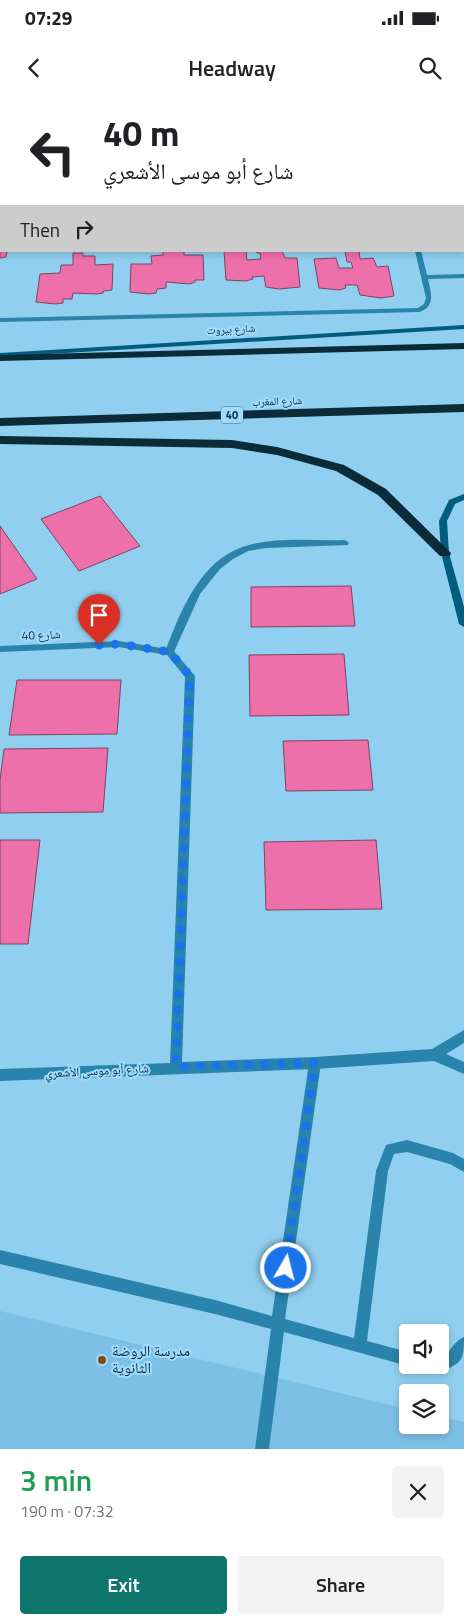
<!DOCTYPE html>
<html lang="en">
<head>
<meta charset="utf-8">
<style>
	:root { --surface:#fff; --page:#f2f2f2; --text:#202124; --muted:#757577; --accent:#0f766e }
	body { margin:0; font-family:"Titillium Web","Noto Naskh Arabic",sans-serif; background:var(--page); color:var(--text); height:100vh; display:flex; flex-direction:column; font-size:19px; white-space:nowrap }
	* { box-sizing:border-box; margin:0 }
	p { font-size:16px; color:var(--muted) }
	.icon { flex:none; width:28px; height:28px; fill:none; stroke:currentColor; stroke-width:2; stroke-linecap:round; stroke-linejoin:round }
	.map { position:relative; height:1349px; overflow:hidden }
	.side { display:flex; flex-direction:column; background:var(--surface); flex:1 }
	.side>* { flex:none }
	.guide { position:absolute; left:0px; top:0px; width:465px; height:152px; box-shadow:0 2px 8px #0003; background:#fff; color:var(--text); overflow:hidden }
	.tools { position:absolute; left:399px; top:1224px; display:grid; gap:10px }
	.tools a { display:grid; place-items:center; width:50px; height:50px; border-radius:5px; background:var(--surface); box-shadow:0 2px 8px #0003; font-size:25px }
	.pin { position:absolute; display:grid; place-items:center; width:42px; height:42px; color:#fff; margin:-51px -21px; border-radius:50% 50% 50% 0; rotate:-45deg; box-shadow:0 0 5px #0007 }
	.pin .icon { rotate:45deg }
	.me { position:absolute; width:55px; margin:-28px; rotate:8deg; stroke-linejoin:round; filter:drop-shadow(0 0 4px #0008) }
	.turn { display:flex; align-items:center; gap:18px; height:105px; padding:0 20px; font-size:22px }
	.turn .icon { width:65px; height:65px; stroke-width:2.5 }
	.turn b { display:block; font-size:35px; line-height:42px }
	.then { display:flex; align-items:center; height:48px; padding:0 20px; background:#0003; gap:10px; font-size:19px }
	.round { display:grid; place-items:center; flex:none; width:52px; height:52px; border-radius:5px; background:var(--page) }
	.overview { display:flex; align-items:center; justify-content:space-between; height:85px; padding:0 20px }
	h1 { font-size:30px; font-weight:600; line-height:38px; color:#1e9e55 }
	.primary-button { display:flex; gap:10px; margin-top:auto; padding:10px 20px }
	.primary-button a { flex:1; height:58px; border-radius:5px; background:var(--accent); color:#fff; font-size:20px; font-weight:600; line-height:58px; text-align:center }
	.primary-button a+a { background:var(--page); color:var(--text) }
	.status { display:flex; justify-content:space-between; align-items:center; height:35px; padding:0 25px; background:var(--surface); direction:ltr }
	.status svg { height:14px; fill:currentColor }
	header { display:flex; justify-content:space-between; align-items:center; height:65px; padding:0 20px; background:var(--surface); font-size:22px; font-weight:600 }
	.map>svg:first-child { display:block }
	.built { fill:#7cc1e5 }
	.building { fill:#ed70ab; stroke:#7a455c }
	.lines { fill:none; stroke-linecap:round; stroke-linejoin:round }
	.lane { fill:#2a83ab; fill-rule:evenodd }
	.street { fill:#2a83ab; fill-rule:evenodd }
	.secondary { fill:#005d7f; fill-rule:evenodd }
	.highway { fill:#0b2b39; fill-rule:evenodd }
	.route { stroke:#1a73e8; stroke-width:9; stroke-dasharray:0 16.2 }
	.poi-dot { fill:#864411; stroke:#9edcfe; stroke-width:2 }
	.labels { text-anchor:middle; stroke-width:4; stroke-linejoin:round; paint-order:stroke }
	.far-street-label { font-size:11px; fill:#102a36; stroke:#9edcfe }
	.shield { fill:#9edcfe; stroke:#3b5f72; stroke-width:1 }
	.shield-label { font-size:11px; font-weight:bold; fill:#102a36 }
	.street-label { font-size:12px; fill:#102a36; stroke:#9edcfe }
	.near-poi-label { font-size:15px; fill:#102a36; stroke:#9edcfe; text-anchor:start }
</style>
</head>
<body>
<div class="status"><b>07:29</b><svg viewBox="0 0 49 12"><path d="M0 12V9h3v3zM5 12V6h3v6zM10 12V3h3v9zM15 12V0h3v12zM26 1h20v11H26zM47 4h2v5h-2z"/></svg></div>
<header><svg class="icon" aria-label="back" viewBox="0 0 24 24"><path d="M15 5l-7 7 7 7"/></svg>Headway<svg class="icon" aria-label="search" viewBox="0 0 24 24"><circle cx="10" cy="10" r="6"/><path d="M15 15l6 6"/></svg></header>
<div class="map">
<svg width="464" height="1349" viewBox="0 0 464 1349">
	<rect width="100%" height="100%" fill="#91cff0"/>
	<path class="built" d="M0,1211L407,1309L408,1325H440V1317L464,1322V1349H0Z"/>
	<path class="building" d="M27,0H84L27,1Z
		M84,0H138L84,1Z
		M291,0H360L361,1H292Z
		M384,0H464V11V1Z
		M0,134L1,151H7L6,157L0,158Z
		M163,151H184V155H203L204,180H195V182L190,184L166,182V188L157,189L156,193L149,194L130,192L131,164H152L151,156L163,155Z
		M224,151H246L247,160L261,159L260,153H257L256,151H282L285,158H297L300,187L279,189L266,187L264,176L252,177L253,179L246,181L226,180Z
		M345,151H359L360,159L373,158L377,167L388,166L394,196L381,198L360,195L357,185H345L346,188L339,190L319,188L314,159L336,158L339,168H353L351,162H347Z
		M73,153H83V156H95V165L113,164L112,190L103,191V193L97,194L73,193L72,199H63V203L55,204L36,202L40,174L60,173L61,165H73Z
		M100,396L140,446L79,471L41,419Z
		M0,426L37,479L0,494Z
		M351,486L355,526L251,527V487Z
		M344,554L349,615L250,616L249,555Z
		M17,580H121L117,634L9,635Z
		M368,640L373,690L286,691L283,641Z
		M108,648L103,712L0,713V680L4,649Z
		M0,740H40L28,844H0Z
		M376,740L382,809L266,810L264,742Z"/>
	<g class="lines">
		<path class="lane" d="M415,151H421L427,175L464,174V178L428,179C431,193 436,205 420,212L0,222V218L418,208L424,204L426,198Z
			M345,440L349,443L348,445L266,448L248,451L233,459L220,469L200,494L173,554H167L165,552C182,508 202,455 253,444C283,437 315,441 345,440Z
			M315,957L319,959L321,963L285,1219L354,1238L376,1071L386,1045L407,1040L453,1053L464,1059V1072L450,1064L407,1052L394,1054L388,1071L367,1241L408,1252V1265H410L408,1266L284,1232L269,1349H255L271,1229L215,1214L0,1164V1150L215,1200L272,1216L309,963L311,959Z
			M464,1237C464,1261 462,1263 440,1272L435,1270L433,1265H440V1258C450,1253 454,1241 464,1237Z"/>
		<path class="street" d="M221,0H227V1H221Z
			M0,34H1V38H0Z
			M119,541L173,550L195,576L182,962L315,957L432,949L464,930V943L446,954L464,962V974L434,961L315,969L0,981V969L170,963L185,577L167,555L119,547L0,552V546Z"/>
		<path class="secondary" d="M464,225V229L0,257V253Z
			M464,394V400L455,404L447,421L449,453L464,507V527L459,524L441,453L439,421L449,400Z"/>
		<path class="highway" d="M464,243V249L0,261V255Z
			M464,304V312L0,326V318Z
			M0,336L232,340L277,347L344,365L386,389L451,453L450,456H440L378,395L336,371L277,355L232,348L0,344Z"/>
	</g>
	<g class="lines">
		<path class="route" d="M99,545L119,544L170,552L190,576L176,967L315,963L286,1168"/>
	</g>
	<circle class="poi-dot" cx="102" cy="1260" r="5"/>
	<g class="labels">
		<g class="far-street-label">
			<text transform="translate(231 229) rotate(-3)" y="4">شارع بيروت</text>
			<text transform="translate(277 301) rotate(-2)" y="4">شارع المغرب</text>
		</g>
		<rect class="shield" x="221" y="306.5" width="22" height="17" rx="4"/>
		<g class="shield-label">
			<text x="232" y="319">40</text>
		</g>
		<g class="street-label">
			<text transform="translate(41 535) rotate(-2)" y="4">شارع 40</text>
			<text transform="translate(97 971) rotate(-3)" y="4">شارع أبو موسى الأشعري</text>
		</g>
		<g class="near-poi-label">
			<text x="112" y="1256">مدرسة الروضة<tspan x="112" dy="17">الثانوية</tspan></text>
		</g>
	</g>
</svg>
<div class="tools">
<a><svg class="icon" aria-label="sound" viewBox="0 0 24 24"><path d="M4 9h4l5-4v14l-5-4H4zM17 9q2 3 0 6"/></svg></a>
<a><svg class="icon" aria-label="layers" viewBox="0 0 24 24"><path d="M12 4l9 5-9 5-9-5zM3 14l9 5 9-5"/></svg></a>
</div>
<div class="pin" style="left:99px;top:545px;background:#d93025"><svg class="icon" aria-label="arrive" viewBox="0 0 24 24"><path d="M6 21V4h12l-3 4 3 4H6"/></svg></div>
<svg class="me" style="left:286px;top:1168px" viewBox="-20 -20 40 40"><circle r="17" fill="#1a73e8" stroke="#fff" stroke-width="3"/><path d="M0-11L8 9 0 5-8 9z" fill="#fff"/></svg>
<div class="guide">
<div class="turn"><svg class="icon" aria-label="left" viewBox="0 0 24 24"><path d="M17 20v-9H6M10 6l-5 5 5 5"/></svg><div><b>40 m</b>شارع أبو موسى الأشعري</div></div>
<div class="then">Then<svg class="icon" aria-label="right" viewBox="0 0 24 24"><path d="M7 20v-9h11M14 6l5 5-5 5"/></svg></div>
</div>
</div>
<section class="side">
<div class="overview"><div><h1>3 min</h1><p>190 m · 07:32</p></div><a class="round"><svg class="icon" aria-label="close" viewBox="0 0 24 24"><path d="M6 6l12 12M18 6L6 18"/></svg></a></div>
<div class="primary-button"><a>Exit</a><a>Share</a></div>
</section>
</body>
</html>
